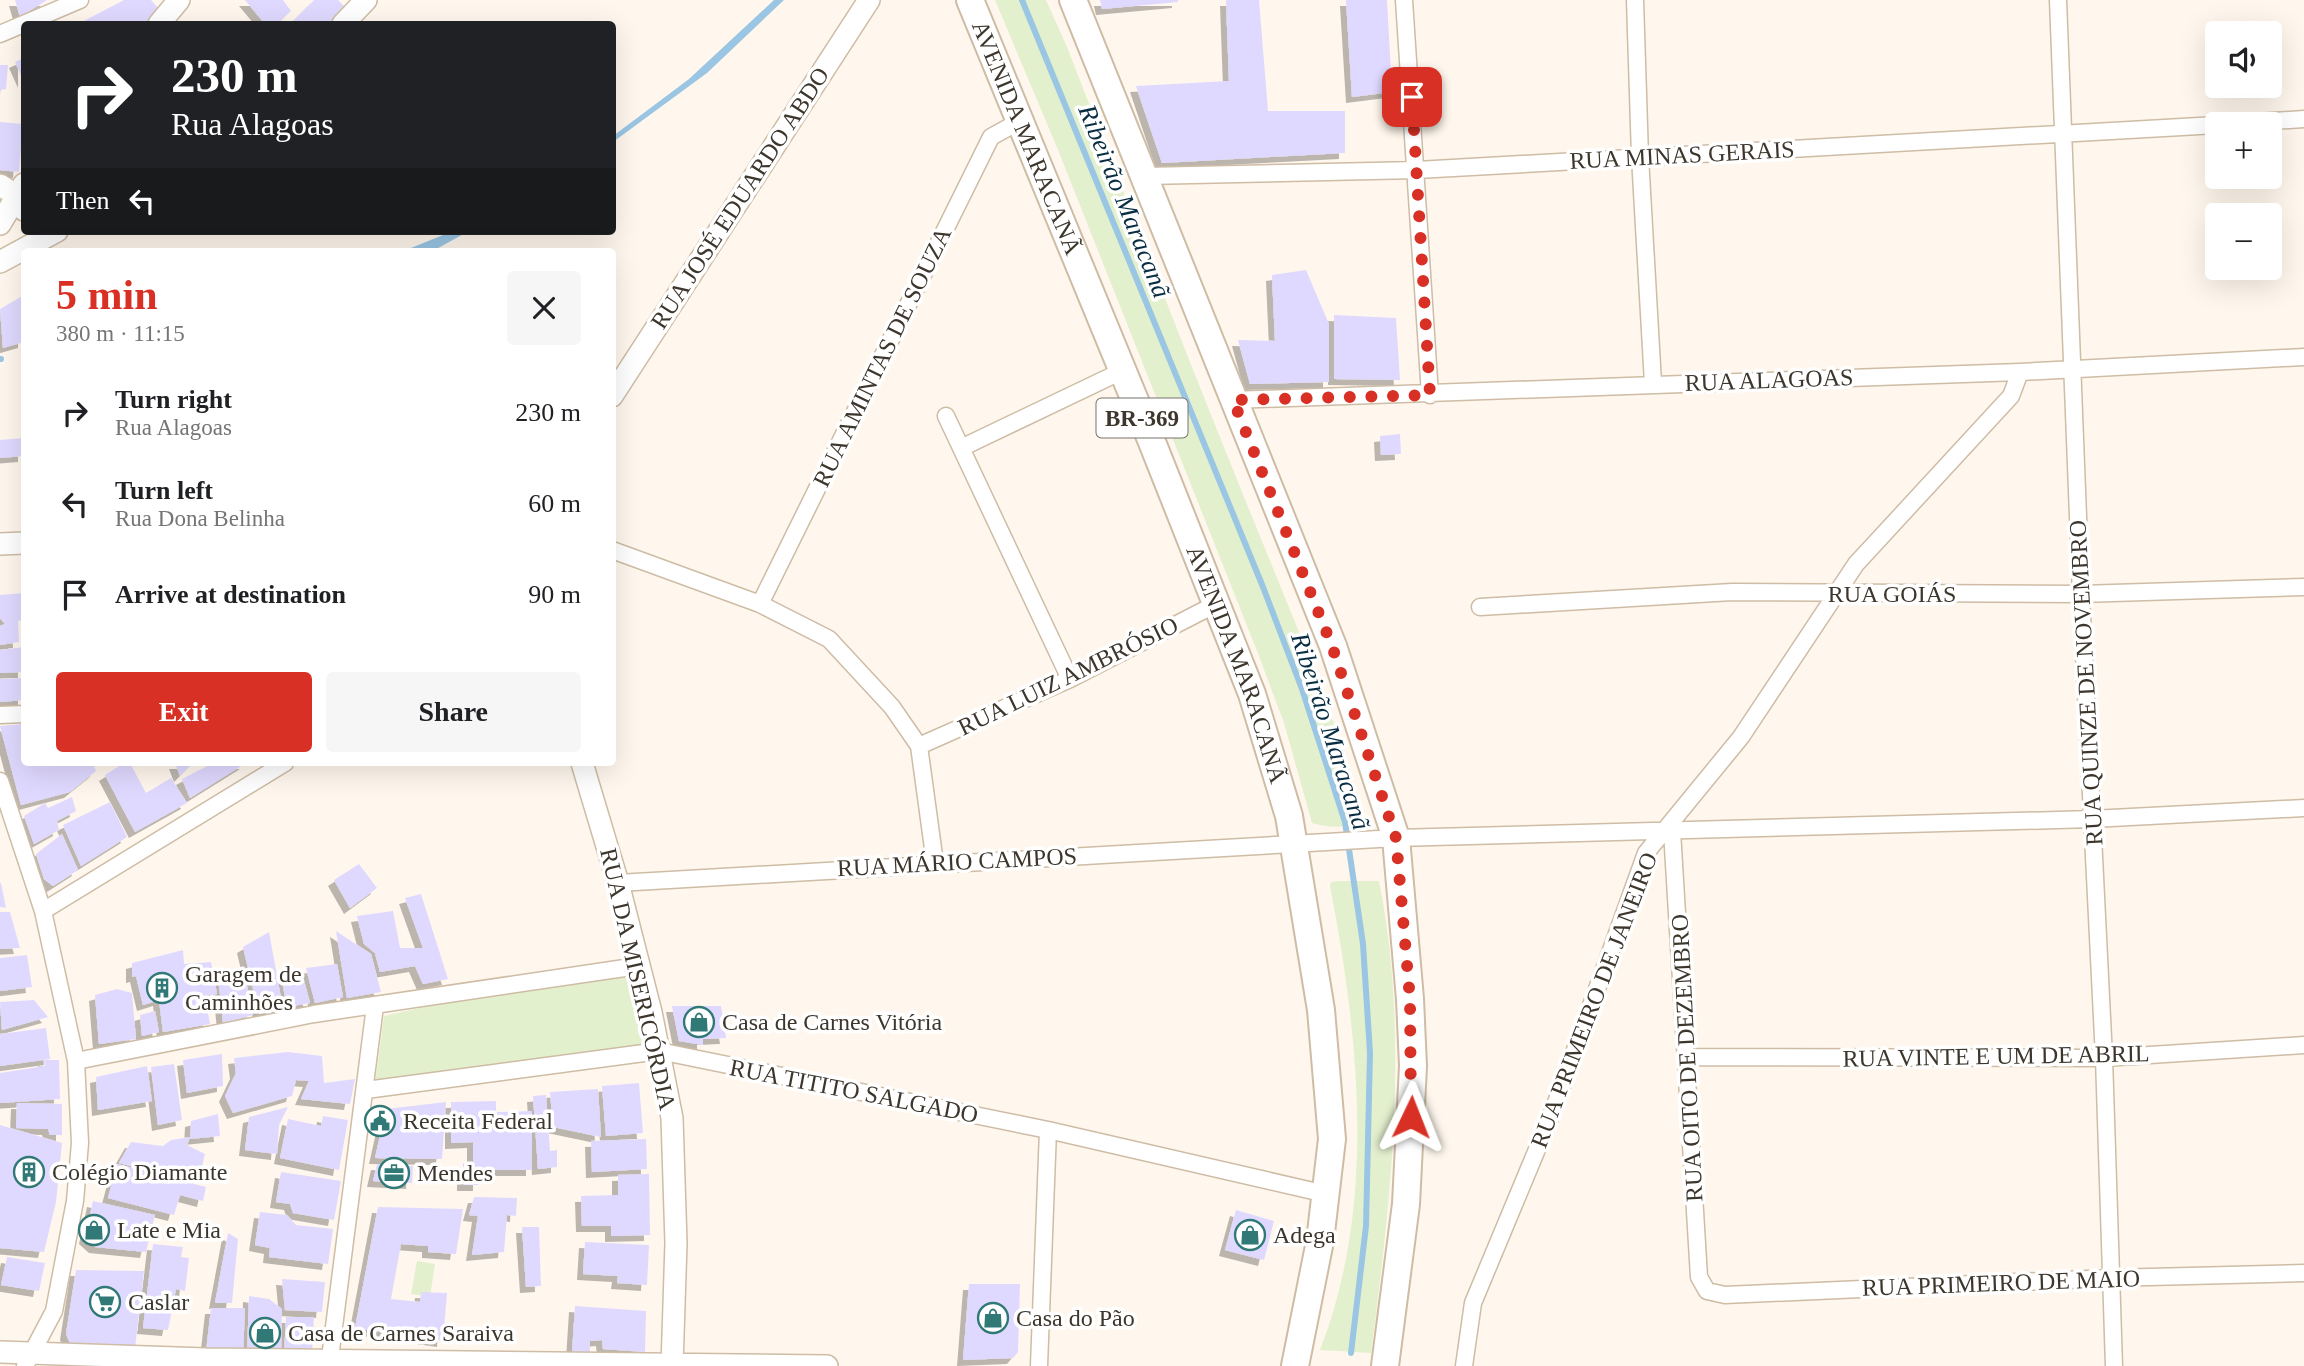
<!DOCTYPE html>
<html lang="en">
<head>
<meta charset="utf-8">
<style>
	:root { --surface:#fff; --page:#f6f6f6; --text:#202124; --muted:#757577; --accent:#d93025 }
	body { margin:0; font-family:Georgia,serif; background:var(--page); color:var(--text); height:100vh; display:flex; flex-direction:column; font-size:26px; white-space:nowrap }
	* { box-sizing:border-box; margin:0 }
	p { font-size:23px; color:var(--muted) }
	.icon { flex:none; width:38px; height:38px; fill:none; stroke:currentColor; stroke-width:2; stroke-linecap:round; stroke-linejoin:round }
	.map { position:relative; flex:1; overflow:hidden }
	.drawer { position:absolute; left:21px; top:248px; width:595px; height:518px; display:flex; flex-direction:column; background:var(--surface); border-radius:7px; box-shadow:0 7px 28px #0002 }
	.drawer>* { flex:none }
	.top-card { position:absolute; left:21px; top:21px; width:595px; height:214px; border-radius:7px; box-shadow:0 7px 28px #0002; background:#202124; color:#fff; overflow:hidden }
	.controls { position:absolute; left:2205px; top:21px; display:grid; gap:14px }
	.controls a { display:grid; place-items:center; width:77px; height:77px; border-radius:7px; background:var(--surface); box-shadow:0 7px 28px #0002; font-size:35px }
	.pin { position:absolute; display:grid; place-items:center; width:60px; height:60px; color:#fff; margin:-30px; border-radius:14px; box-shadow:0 4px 10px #0006 }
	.me { position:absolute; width:77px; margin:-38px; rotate:2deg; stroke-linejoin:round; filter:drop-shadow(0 0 5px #0008) }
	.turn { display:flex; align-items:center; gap:24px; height:147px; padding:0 35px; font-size:32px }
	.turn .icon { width:91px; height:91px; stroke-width:2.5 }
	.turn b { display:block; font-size:49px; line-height:60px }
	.then { display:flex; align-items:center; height:66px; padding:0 35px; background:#0003; gap:14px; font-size:26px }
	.round { display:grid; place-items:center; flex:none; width:74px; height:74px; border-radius:7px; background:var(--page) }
	.head { display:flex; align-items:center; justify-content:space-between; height:119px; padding:0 35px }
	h1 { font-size:42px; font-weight:800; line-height:52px; color:var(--accent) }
	.primary-button { display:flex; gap:14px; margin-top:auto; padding:14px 35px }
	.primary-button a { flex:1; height:80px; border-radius:7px; background:var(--accent); color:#fff; font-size:28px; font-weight:800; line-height:80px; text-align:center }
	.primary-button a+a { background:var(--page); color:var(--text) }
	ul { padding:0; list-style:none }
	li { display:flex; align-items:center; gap:21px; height:91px; padding:0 35px }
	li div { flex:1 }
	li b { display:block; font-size:26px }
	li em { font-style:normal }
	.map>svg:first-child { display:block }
	.green { fill:#e3f0ce }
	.water { fill:#9ac6e4 }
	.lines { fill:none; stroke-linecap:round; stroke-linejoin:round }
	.stream { stroke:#9ac6e4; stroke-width:6 }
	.building { fill:#e0d9ff; filter:url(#shadow) }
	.minor-casing { stroke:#cebca5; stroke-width:19 }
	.tertiary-casing { stroke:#cebca5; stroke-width:24 }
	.primary-casing { stroke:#cebca5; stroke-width:30 }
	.minor { stroke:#fff; stroke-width:16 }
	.tertiary { stroke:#fff; stroke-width:21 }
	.primary { stroke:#fff; stroke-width:26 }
	.route { stroke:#d93025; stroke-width:12; stroke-dasharray:0 21.6 }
	.labels { text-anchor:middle; stroke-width:7; stroke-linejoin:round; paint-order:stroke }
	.shield { fill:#fff; stroke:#77726c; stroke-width:2 }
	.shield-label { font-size:23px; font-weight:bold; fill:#3d362d }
	.street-label { font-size:24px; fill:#3d362d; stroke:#fff }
	.poi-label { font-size:24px; fill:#3d362d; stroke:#fff; text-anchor:start }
	.water-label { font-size:26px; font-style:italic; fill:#092e43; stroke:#fff }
</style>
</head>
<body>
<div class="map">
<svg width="2304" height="1366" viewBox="0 0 2304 1366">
	<defs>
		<filter id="shadow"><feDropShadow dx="-6" dy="6" stdDeviation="0" flood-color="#0004"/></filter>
	</defs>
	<rect width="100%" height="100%" fill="#fff7ed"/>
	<path class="green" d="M995,0H1046L1067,47C1123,190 1178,334 1236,477C1281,590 1331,701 1365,819C1352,829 1328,828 1312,823L1284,723L1257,651L1058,150Z
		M1339,881H1379C1410,1035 1391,1199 1371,1353L1320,1350C1377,1204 1359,1037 1330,886L1331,882Z
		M634,974L649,1044L375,1084L384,1016L433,1005Z
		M417,1261L435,1264L430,1297L411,1294Z"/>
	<path class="water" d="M774,0H784L707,73L613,142V136L689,79Z
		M453,231H469L431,252H401Z"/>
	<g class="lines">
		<path class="stream" d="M1022,0L1263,587L1302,689L1345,822L1363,944L1370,1053L1366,1226L1351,1353
			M0,359H1"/>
	</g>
	<path class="building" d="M15,0H47L20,17Z
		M124,0H151L160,10L147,24H78Z
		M245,0H283L291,11L277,24H265Z
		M314,0H338L349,11L335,24H290Z
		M1100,0H1178V2L1102,9Z
		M1226,0H1259L1268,111H1345V153L1162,163L1136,86L1229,81Z
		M1346,0H1387L1392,92L1352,97Z
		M24,58V82L15,62Z
		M0,65H8L6,89L0,90Z
		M0,122L23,124L19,172L0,170Z
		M1306,270L1329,324V382L1250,384L1238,340L1275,341L1272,275Z
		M24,295V342L3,348L0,309Z
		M1334,315L1396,318L1400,380L1334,379Z
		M1400,434L1401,454L1381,455L1380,436Z
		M24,438V456L0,458V440Z
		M24,593V620L18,621L19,642L0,645V626L5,624L0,618V595Z
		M24,647V672L0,673V650Z
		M24,678V700L0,702V679Z
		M24,724V763H93L96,771L70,792L21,805L0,726Z
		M124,763H130L146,793L171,778L187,803L135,832L105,775Z
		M175,763H193L180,776Z
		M213,763H246L190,798L182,779Z
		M72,797L76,811L57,821L59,830L34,844L24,816L45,803L48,808Z
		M110,802L127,837L81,866L63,825Z
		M62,834L78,870L53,886L44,879L36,854Z
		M359,864L377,888L350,908L334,880Z
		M0,883H1L6,908L0,907Z
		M421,894L448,979L423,984L415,966L380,972L375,953L364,944L357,916L393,911L400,948H423L405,898Z
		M0,912H10L20,948L0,949Z
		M336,931L371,954L381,992L347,998Z
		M269,932L283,1009L259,1014L243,947Z
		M183,950L184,964L211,962L217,994L205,996L210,1024L163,1032L159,1000L143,1005L136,976L132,977V963Z
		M27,955L32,987L0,991V958Z
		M337,964L343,997L315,1003L306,968Z
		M301,969L310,1003L287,1007L280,971Z
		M244,970L253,1015L223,1023L218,975Z
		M117,989L132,993L136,1039L99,1044L95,995Z
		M34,1000L48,1017L2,1030L0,1002Z
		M672,1006H721L726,1038L703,1039V1045L679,1041Z
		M155,1011L159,1032L142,1036L140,1015Z
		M46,1028L50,1059L0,1066V1034Z
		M288,1052L322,1056L324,1083L355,1079L350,1104L301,1099L309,1081L296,1080L292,1096L233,1113L225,1096L236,1073L234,1058Z
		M222,1054L223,1086L187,1093L183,1060Z
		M44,1060H59L60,1099L0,1103V1073L45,1066Z
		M174,1064L182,1120L158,1125L151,1067Z
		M147,1066L152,1101L98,1110L96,1077Z
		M639,1083L643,1133L606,1136L602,1086Z
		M598,1089L601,1137L553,1127L550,1092Z
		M546,1095L550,1151L557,1150V1167L538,1169L533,1096Z
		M496,1101V1112L532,1111V1170H479V1185H463V1163H473V1142L451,1143V1102Z
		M446,1102L442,1159L375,1158L386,1109Z
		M17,1103L62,1104V1135H50L48,1129L16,1128Z
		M288,1107L279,1125L277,1154L245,1150L249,1117Z
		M218,1114L220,1136L190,1139L191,1121Z
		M323,1116L348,1120L339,1170L280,1158L288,1119L321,1126Z
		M0,1125L62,1143L56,1202L44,1252L0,1248Z
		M190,1137L187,1145L205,1154L198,1183L119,1163L131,1142L163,1146L171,1140Z
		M646,1139L647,1169L592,1172L591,1141Z
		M117,1164L206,1187L203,1201L180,1195L174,1215L108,1198Z
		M377,1164L413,1166L412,1183L373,1181Z
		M281,1172L341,1181L334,1220L293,1213L290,1204L276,1202Z
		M649,1174L650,1235L611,1236V1226H582L581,1196L618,1195V1175Z
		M474,1197L517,1198L516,1216L507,1215L504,1252L472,1255L478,1216L469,1215Z
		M93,1201L155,1215L146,1252L95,1247L85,1238Z
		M378,1207L463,1209L456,1254L428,1252V1246L401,1244L391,1299L420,1302L421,1292L447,1293L443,1341L355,1328Z
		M1236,1210L1274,1221L1264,1260L1225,1250Z
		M260,1212L287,1215L296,1225L333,1229L328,1264L269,1257L270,1248L255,1245Z
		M522,1227H539L541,1286L526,1287Z
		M228,1233L238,1239L232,1303H215Z
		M585,1242L649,1245L647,1285L617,1283L618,1276L583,1274Z
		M153,1244L183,1247L181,1257L189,1258L185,1291L176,1289L168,1330L143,1328Z
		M7,1257L45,1263L39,1291L1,1285Z
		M76,1270L144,1271L135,1348L70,1343L66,1334Z
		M282,1279L325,1282L322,1312L285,1310Z
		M969,1284H1020L1018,1352L1013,1358L963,1360Z
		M249,1296L269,1299L282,1309L281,1356H247Z
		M575,1306L646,1311L645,1352L603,1349L602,1340L590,1341V1354L572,1353Z
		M211,1308H245L243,1354L206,1352Z
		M286,1317H314L312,1355H284Z"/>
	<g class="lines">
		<g class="minor-casing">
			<path id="minor" d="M1404,0L1430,395
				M1635,0L1640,157L1653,383
				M2058,0L2081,594L2104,1058L2114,1366
				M0,34L80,0
				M2226,124L2304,119
				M1146,176L1417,170L2217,125
				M1233,400L2020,372L2304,357
				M946,416L1070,679
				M961,448L1122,371
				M612,550L760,604L829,639L892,707L919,746L935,863
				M760,604L991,137L1018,122
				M1480,607L1732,592L2081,594L2304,587
				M0,715L24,714
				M919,746L1070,679L1216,604
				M0,781L43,911L76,1061L80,1143L75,1201L54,1311L25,1366
				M1672,831L1699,1277L1707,1291L1725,1295L2110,1278L2304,1273
				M618,883L1396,838L2092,819L2304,808
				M43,911L285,763
				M1687,1057L2104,1058L2304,1045
				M76,1061L314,1014L638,966
				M366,1090L659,1051L1048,1130L1326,1194
				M329,1366L375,1006
				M1039,1366L1048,1130
				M1464,1366L1473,1303L1553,1111L1646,853L1741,737L1856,564L2011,396L2020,372"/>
		</g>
		<g class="tertiary-casing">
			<path id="tertiary" d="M159,24L179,0
				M343,24L366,0
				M0,185L16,195L24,210
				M0,224L24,184
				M0,262L57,231
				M612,396L869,0
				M0,544L24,543
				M582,763L618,883L651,1012L672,1118L676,1243L672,1366
				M0,1352L206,1359L827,1366"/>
		</g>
		<g class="primary-casing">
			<g id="primary">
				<path id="s1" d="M970,0L1152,442L1252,694L1289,816L1321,1010L1332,1139L1320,1241L1295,1366"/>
				<path d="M1073,0L1333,646L1396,838L1410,999L1413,1066L1406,1204L1385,1366"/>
			</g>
		</g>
		<use href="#minor" class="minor"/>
		<use href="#tertiary" class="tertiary"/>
		<use href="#primary" class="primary"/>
	</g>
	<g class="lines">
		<path class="route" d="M1411,1117L1410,999L1396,838L1332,646L1233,400L1430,395L1412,97"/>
	</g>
	<defs>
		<g id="building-ring" transform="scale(1.575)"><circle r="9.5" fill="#fff" stroke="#307976" stroke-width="1.5"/><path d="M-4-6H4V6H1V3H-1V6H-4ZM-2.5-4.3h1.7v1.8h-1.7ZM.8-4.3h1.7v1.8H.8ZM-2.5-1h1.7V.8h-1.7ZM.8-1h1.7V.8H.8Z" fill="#307976"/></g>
		<g id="shop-ring" transform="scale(1.575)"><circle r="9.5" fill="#fff" stroke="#307976" stroke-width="1.5"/><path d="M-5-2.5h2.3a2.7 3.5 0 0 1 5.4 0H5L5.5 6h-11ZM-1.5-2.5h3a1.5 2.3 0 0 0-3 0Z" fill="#307976"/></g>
		<g id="civic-ring" transform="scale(1.575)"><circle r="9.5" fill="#fff" stroke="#307976" stroke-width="1.5"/><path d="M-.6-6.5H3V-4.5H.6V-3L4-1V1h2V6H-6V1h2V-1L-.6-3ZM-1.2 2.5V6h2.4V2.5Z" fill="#307976"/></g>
		<g id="office-ring" transform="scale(1.575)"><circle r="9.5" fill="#fff" stroke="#307976" stroke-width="1.5"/><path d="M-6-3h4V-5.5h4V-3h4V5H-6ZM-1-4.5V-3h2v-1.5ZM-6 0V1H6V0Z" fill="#307976"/></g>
		<g id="supermarket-ring" transform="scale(1.575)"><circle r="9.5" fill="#fff" stroke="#307976" stroke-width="1.5"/><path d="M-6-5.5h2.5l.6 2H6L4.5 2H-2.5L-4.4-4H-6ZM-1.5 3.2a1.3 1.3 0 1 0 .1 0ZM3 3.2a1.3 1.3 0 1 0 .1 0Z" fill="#307976"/></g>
	</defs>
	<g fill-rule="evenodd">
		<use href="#building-ring" x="162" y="988"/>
		<use href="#shop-ring" x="699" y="1022"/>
		<use href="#civic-ring" x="380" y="1121"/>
		<use href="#building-ring" x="29" y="1172"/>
		<use href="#office-ring" x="394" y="1173"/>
		<use href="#shop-ring" x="94" y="1230"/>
		<use href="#shop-ring" x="1250" y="1235"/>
		<use href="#supermarket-ring" x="105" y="1302"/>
		<use href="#shop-ring" x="993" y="1318"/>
		<use href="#shop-ring" x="265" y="1333"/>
	</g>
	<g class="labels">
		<rect class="shield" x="1096.5" y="398.5" width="91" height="39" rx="5"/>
		<g class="shield-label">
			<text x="1142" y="426">BR-369</text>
		</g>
		<g class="street-label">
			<text dy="8" stroke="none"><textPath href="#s1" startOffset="149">AVENIDA MARACANÃ</textPath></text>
			<text transform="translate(1682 155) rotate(-3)" y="8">RUA MINAS GERAIS</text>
			<text transform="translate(740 198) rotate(-57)" y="8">RUA JOSÉ EDUARDO ABDO</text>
			<text transform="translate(882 357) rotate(-64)" y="8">RUA AMINTAS DE SOUZA</text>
			<text transform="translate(1769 380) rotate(-2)" y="8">RUA ALAGOAS</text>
			<text x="1892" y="602">RUA GOIÁS</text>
			<text dy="8" stroke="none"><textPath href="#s1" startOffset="716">AVENIDA MARACANÃ</textPath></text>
			<text transform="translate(1068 676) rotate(-26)" y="8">RUA LUIZ AMBRÓSIO</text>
			<text transform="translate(2086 683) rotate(-93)" y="8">RUA QUINZE DE NOVEMBRO</text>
			<text transform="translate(957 862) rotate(-3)" y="8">RUA MÁRIO CAMPOS</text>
			<text transform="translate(638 979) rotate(77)" y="8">RUA DA MISERICÓRDIA</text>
			<text transform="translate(1594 1000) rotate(-69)" y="8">RUA PRIMEIRO DE JANEIRO</text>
			<text transform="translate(1996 1056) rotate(-1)" y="8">RUA VINTE E UM DE ABRIL</text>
			<text transform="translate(1687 1058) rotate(-93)" y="8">RUA OITO DE DEZEMBRO</text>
			<text transform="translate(854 1091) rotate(11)" y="8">RUA TITITO SALGADO</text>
			<text transform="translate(2001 1283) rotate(-2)" y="8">RUA PRIMEIRO DE MAIO</text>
		</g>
		<g class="poi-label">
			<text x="185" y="982">Garagem de<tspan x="185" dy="28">Caminhões</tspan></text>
			<text x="722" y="1030">Casa de Carnes Vitória</text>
			<text x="403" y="1129">Receita Federal</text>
			<text x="52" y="1180">Colégio Diamante</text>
			<text x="417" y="1181">Mendes</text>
			<text x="117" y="1238">Late e Mia</text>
			<text x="1273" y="1243">Adega</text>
			<text x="128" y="1310">Caslar</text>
			<text x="1016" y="1326">Casa do Pão</text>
			<text x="288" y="1341">Casa de Carnes Saraiva</text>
		</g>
		<g class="water-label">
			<text transform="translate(1125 201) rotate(68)" y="9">Ribeirão Maracanã</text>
			<text transform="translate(1331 731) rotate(72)" y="9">Ribeirão Maracanã</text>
		</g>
	</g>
</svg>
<div class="controls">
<a><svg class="icon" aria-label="sound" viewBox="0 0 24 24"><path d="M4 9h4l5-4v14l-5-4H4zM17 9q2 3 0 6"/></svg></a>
<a>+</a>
<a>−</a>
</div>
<div class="pin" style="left:1412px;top:97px;background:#d93025"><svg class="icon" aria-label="arrive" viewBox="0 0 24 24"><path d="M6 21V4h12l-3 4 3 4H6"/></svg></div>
<svg class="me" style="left:1411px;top:1117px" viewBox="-20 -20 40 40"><path d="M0-17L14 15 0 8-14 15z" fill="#d93025" stroke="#fff" stroke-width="4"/></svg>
<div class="top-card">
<div class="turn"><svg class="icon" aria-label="right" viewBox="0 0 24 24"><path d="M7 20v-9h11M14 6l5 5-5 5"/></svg><div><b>230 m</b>Rua Alagoas</div></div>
<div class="then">Then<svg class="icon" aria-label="left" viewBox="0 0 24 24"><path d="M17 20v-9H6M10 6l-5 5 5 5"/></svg></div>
</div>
<section class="drawer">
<div class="head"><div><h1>5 min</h1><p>380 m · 11:15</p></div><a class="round"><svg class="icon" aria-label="close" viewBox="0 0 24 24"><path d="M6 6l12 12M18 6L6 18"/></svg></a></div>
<ul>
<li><svg class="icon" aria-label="right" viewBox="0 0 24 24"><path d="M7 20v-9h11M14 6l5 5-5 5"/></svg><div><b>Turn right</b><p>Rua Alagoas</p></div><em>230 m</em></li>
<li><svg class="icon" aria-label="left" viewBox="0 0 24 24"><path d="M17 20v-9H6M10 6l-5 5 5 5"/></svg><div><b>Turn left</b><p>Rua Dona Belinha</p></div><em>60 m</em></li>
<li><svg class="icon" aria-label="arrive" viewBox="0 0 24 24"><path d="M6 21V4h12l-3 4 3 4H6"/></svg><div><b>Arrive at destination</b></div><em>90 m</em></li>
</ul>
<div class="primary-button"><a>Exit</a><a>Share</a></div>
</section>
</div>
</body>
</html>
